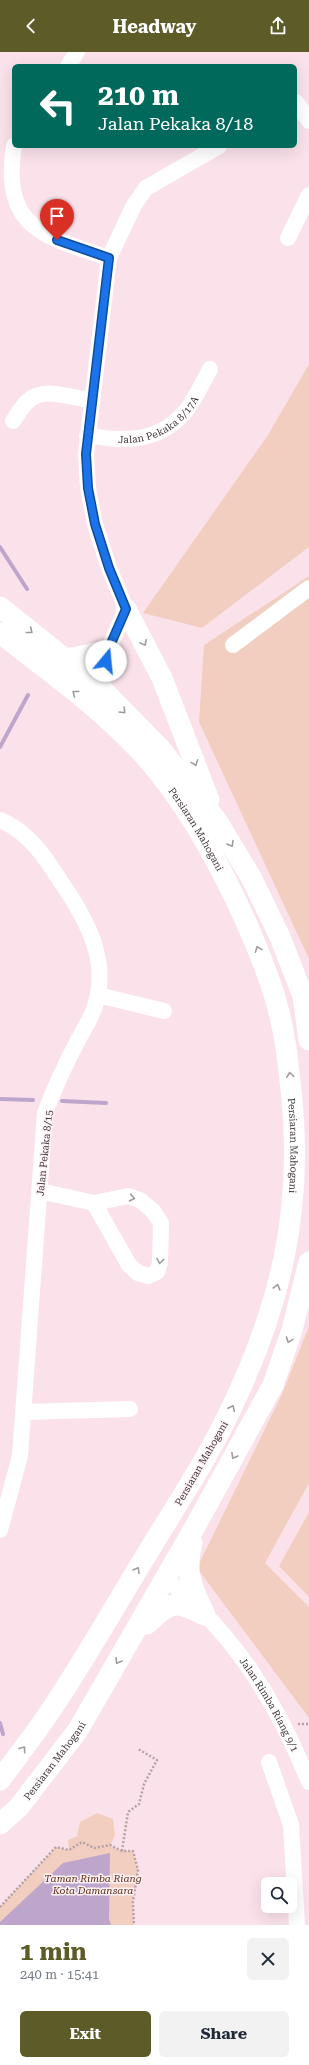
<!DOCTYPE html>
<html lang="en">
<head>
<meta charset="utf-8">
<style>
	:root { --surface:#fff; --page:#f2f2f3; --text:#1f2937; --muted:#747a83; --accent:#5d5c29 }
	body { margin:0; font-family:"Roboto Serif",serif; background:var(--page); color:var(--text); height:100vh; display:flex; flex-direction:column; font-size:15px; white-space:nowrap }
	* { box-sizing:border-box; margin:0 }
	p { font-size:13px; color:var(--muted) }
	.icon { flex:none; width:22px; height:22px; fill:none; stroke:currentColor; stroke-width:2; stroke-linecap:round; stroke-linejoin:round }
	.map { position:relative; height:1873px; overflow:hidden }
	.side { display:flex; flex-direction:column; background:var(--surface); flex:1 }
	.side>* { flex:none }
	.guide { position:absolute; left:12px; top:12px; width:285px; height:84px; border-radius:6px; box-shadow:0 4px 16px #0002; background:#00695c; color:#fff; overflow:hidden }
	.fabs { position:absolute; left:261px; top:1825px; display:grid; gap:8px }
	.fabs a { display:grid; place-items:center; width:36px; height:36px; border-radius:6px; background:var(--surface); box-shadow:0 4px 16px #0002; font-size:20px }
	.pin { position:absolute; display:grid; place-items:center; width:34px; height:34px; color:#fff; margin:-41px -17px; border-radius:50% 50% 50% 0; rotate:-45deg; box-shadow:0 0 4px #0007 }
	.pin .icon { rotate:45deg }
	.me { position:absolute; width:44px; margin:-22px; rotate:17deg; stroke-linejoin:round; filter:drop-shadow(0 0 3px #0008) }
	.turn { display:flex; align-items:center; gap:14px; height:84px; padding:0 20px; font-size:18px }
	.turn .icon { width:52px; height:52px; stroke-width:2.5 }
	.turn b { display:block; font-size:28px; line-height:34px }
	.round { display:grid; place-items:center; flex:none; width:42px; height:42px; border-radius:6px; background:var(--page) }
	.summary { display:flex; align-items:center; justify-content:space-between; height:68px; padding:0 20px }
	h1 { font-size:24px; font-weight:700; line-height:30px; color:var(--accent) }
	.cta { display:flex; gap:8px; margin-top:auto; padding:8px 20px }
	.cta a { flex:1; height:46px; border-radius:6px; background:var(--accent); color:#fff; font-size:16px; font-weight:700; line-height:46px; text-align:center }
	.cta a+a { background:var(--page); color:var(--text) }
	header { display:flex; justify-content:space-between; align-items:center; height:52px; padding:0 20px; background:var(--accent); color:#fff; font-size:18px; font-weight:700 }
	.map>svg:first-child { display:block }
	.green { fill:#f2cec0 }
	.water { fill:#bea5cc }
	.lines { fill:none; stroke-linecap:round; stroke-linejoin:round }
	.stream { stroke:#bea5cc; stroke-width:4 }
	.path { stroke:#b4a1a7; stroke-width:2.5; stroke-dasharray:2 2; stroke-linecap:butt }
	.minor { stroke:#fff; stroke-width:16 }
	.major { stroke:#fff; stroke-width:21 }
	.oneway { stroke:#a09b9c }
	.route-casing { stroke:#114b97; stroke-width:10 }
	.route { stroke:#1a73e8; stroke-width:7 }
	.labels { text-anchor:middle; stroke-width:3; stroke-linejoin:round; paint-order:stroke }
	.street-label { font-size:10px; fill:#41373a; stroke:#fef4f7 }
	.park-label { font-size:10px; font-style:italic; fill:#5e250c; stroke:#fef4f7 }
</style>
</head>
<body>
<header><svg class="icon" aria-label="back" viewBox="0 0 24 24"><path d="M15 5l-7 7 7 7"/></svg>Headway<svg class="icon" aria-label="share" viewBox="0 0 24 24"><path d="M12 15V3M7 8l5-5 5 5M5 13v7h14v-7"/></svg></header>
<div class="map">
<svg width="309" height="1873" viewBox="0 0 309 1873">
	<rect width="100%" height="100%" fill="#fbe2ea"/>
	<path class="green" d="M309,312V495L202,576L143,561L268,383Z
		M309,524V907L199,670L204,593Z
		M309,1274V1431L265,1511L309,1555V1666L197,1516L283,1340Z
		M309,1460V1545L279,1514Z
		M97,1761L113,1767L115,1783L110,1794L122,1799H133L138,1818L133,1850L134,1873H0V1855L56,1795L69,1798L68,1788L77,1784L80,1770Z"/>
	<path class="water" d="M110,1801L109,1867L111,1873H0V1870L63,1811Z"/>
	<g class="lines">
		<path class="stream" d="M0,495L27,537
			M0,695L28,643
			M0,1047L33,1048
			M62,1049L106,1051
			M0,1671L3,1682"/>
		<path class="path" d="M298,1672H309
			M122,1799L128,1760L139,1752L144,1732L157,1708L138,1697
			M0,1855L56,1795L69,1798L82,1790L94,1796L110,1793L122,1799H133L138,1818L133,1850L134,1873"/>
		<g class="minor">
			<path d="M68,14L77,0"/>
			<path d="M296,50L309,69"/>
			<path d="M14,94C0,178 49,186 109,206"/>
			<path d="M288,186L309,143"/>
			<path d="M13,369C18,362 22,354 28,349C44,334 74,346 92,349"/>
			<path id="s1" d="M87,383C123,390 157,391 184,361C195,349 202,331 210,317"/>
			<path d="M233,593L309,536"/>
			<path d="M63,605L109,596"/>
			<path d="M100,644L109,596L126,557L109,516L95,472L88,436L86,402L109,206L134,153L146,136L219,94"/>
			<path d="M0,768C28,779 46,806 61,830C86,866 110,909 95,954C91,967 82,980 76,992C64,1015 54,1037 45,1061L20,1404L0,1478"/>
			<path d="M98,943L164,959"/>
			<path d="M40,1139L94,1151L128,1144L140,1148L153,1159L161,1171L160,1211L157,1220L148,1224L138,1221L129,1213L94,1151"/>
			<path d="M23,1360L130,1357"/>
			<path id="s2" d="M166,1527C234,1581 277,1650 309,1730"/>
			<path d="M269,1710L291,1773L297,1873"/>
		</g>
		<g class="major">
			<path d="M0,555L100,635L159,695L217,769L252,827L280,885L303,944L309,988"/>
			<path d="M126,557L162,626L209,748"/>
			<path id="s3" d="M0,581C49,619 101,656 143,702C187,750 220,812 247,872C258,898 270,925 277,953C285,980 288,1010 291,1038C304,1157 281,1254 229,1361C205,1411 174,1457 145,1505C114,1556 84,1609 51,1658C35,1682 17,1705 0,1728"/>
			<path d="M192,1491C184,1521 192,1536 205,1563"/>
			<path d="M147,1572C172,1548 174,1549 205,1563"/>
			<path id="s4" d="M0,1772L19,1755L78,1678L196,1473L273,1333L292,1278L309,1210"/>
		</g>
	</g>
	<defs><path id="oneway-chevron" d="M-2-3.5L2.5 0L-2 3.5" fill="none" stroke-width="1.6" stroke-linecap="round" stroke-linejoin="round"/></defs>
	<g class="oneway">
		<use href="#oneway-chevron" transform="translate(30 579) rotate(39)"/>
		<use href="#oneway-chevron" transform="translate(144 591) rotate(62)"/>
		<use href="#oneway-chevron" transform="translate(75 641) rotate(-141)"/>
		<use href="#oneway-chevron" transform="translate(123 659) rotate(46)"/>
		<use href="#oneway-chevron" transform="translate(195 711) rotate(69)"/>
		<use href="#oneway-chevron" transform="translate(231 792) rotate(59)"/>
		<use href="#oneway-chevron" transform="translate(258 897) rotate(-111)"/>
		<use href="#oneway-chevron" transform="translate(290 1023) rotate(-97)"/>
		<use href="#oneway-chevron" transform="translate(132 1146) rotate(12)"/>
		<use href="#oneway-chevron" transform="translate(160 1209) rotate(99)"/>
		<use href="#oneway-chevron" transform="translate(277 1235) rotate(-75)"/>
		<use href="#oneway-chevron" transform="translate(289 1288) rotate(110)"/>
		<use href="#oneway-chevron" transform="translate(232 1356) rotate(-65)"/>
		<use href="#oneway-chevron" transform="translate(234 1404) rotate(119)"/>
		<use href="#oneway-chevron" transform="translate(137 1518) rotate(-59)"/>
		<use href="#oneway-chevron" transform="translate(118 1609) rotate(121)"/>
		<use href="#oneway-chevron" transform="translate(23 1697) rotate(-54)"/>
	</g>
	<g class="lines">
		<g class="route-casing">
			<path id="route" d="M57,188L109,206L86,402L88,436L95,472L109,516L126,557L109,596L106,609"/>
		</g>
		<use href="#route" class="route"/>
	</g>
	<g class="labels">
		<g class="street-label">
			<text dy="4" stroke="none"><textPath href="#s1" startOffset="78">Jalan Pekaka 8/17A</textPath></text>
			<text dy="4" stroke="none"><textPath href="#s3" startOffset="280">Persiaran Mahogani</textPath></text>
			<text dy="4" stroke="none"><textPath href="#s3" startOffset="616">Persiaran Mahogani</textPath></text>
			<text transform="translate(44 1101) rotate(-84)" y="4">Jalan Pekaka 8/15</text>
			<text transform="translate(201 1411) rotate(-60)" y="4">Persiaran Mahogani</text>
			<text dy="4" stroke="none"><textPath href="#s2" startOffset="164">Jalan Rimba Riang 9/1</textPath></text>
			<text dy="4" stroke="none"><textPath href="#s4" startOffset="84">Persiaran Mahogani</textPath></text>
		</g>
		<g class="park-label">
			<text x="93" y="1830">Taman Rimba Riang<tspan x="93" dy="12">Kota Damansara</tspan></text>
		</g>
	</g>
</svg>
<div class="fabs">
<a><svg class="icon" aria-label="search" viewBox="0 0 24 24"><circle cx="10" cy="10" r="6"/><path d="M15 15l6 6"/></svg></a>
</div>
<div class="pin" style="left:57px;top:188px;background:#d93025"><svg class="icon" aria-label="arrive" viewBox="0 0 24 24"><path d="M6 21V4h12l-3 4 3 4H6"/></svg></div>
<svg class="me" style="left:106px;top:609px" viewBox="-20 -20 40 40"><circle r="19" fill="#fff"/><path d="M0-13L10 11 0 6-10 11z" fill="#1a73e8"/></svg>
<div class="guide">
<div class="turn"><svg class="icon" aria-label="left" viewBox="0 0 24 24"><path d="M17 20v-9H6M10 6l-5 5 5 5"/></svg><div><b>210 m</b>Jalan Pekaka 8/18</div></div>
</div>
</div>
<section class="side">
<div class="summary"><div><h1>1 min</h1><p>240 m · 15:41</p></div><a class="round"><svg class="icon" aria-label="close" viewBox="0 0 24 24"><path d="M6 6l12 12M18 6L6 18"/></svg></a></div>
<div class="cta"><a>Exit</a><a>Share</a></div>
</section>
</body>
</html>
